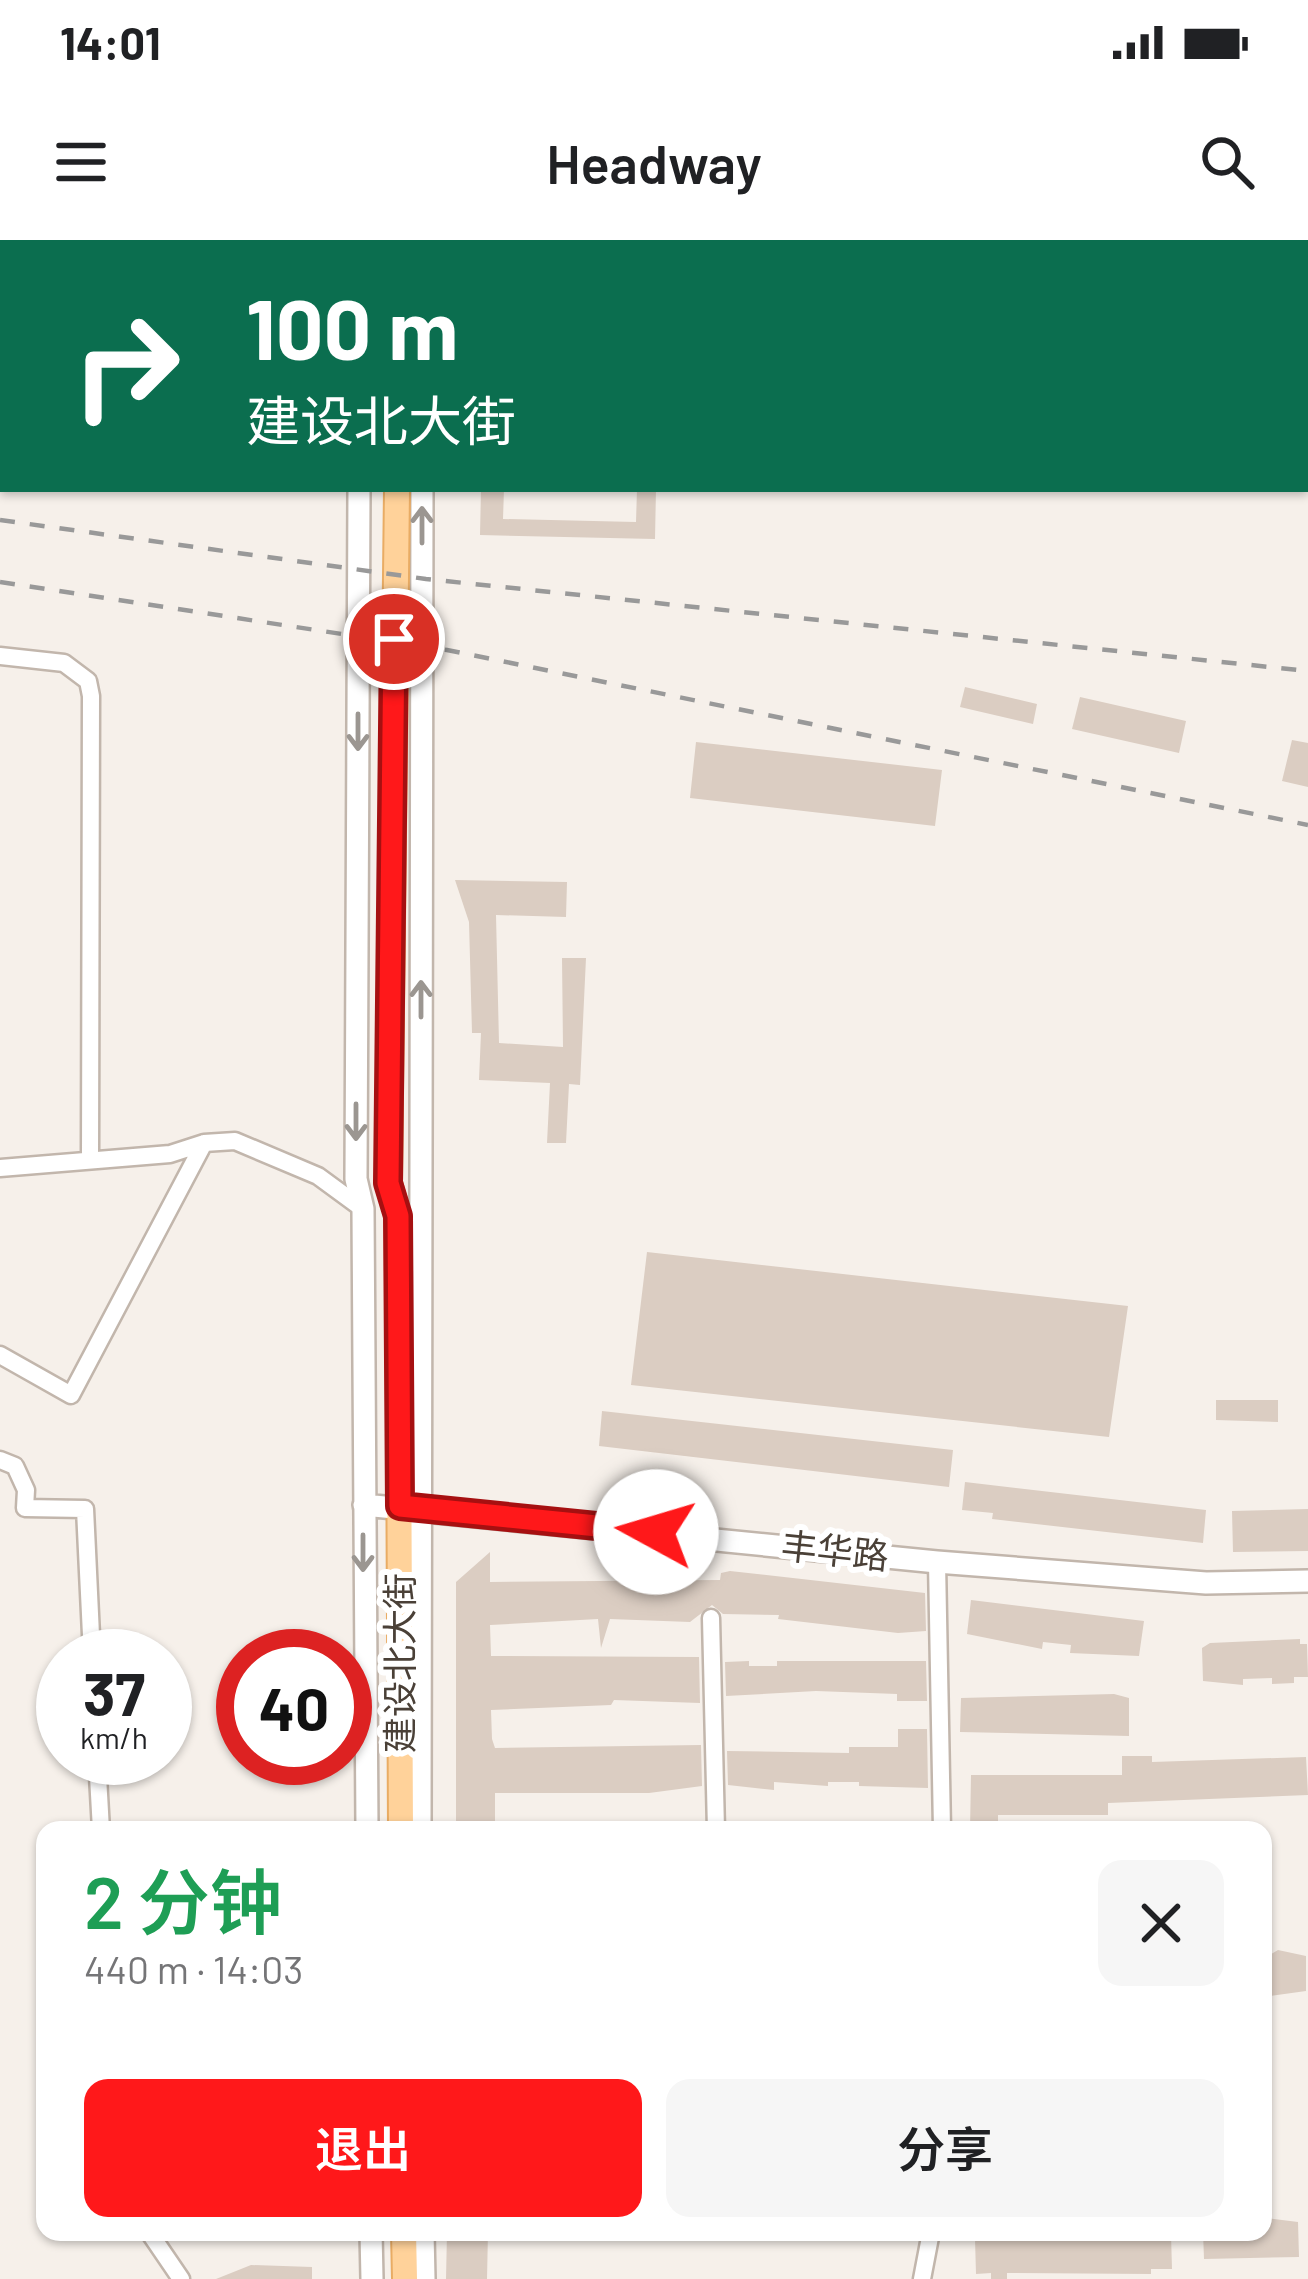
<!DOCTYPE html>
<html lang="zh">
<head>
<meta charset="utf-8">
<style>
	:root { --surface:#fff; --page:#f6f6f6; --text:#202124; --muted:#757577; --accent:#ff181a }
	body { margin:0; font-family:Barlow,"Noto Sans SC",sans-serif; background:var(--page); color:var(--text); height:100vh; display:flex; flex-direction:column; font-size:45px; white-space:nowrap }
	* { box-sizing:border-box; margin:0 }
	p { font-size:39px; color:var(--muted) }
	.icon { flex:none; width:66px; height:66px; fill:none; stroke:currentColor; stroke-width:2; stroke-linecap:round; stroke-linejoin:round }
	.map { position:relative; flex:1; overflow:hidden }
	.drawer { position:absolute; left:36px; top:1581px; width:1236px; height:420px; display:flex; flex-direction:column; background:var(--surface); border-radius:24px; box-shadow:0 3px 9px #0004 }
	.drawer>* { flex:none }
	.banner { position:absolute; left:0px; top:0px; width:1308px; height:252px; box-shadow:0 3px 9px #0004; background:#0b6e4f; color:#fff; overflow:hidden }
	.speed { position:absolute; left:36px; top:1389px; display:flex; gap:24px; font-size:60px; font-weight:700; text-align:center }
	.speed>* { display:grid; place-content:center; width:156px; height:156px; border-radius:50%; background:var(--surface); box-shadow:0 3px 9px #0004; line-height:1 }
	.speed small { font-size:30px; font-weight:400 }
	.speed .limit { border:18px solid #d22; background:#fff; color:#111 }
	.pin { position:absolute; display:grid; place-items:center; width:102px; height:102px; color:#fff; margin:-51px; border:6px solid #fff; border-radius:50%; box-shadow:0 3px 12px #0007 }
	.me { position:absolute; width:132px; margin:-66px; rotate:276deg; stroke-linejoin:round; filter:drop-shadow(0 0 9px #0008) }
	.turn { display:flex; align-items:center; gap:42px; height:252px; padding:0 48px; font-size:54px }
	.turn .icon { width:156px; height:156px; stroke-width:2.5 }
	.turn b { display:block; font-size:84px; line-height:102px }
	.round { display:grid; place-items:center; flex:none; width:126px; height:126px; border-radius:24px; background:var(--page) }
	.head { display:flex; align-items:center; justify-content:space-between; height:204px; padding:0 48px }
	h1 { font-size:72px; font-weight:600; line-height:90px; color:#1e9e55 }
	.action { display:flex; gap:24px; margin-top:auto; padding:24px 48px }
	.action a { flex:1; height:138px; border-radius:24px; background:var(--accent); color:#fff; font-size:48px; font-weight:600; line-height:138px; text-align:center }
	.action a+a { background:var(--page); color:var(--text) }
	.status { display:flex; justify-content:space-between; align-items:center; height:84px; padding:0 60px; background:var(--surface); direction:ltr }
	.status svg { height:33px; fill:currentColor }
	header { display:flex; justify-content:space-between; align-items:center; height:156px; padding:0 48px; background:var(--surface); font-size:54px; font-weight:600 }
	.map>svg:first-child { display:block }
	.building { fill:#dbcdc2 }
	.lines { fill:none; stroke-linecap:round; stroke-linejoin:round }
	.minor-casing { stroke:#c2b6ac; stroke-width:21 }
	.tertiary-casing { stroke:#c2b6ac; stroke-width:26 }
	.primary-casing { stroke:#e9ac64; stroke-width:28 }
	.minor { stroke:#fff; stroke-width:16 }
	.tertiary { stroke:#fff; stroke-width:21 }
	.primary { stroke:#ffd29a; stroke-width:24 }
	.rail { stroke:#999; stroke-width:4.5; stroke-dasharray:15 15; stroke-linecap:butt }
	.oneway { stroke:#9b9691 }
	.route-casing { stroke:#a61011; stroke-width:30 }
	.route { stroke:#ff181a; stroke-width:21 }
	.labels { text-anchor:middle; stroke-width:12; stroke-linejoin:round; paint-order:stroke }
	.street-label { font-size:36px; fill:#4a4037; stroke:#fff }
</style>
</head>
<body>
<div class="status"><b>14:01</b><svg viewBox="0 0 49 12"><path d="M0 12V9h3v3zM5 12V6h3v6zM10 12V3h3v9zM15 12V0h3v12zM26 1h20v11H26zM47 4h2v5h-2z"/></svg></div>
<header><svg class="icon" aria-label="menu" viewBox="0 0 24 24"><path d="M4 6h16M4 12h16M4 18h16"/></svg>Headway<svg class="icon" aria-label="search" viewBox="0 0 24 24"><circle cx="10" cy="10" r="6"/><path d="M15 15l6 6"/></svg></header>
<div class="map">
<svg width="1308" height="2039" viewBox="0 0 1308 2039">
	<rect width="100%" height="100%" fill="#f6f0ea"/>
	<path class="building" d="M481,249H504L503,279L636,282L637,249H656L655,299L480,295Z
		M965,447L1037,464L1033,484L960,467Z
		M1080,457L1186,481L1179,513L1072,489Z
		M1292,500L1308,503V547L1282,541Z
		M696,502L942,530L935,586L690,558Z
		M455,640L567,642L566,677L496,675L499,803L563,807L562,718H586L580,845L569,844L566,903H547L550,843L479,840L481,793H472L469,682Z
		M647,1012L1128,1066L1109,1197L631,1145Z
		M1216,1160H1278V1182L1216,1180Z
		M602,1171L953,1210L949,1247L599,1206Z
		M965,1242L1206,1270L1203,1303L992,1279L993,1273L962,1270Z
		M1308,1269V1311L1233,1312L1232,1271Z
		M490,1312V1342L720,1340L721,1333L730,1331L925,1353L926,1391L898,1393L778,1379L779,1375L723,1374L712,1365L690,1382L610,1379L601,1408L598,1379L490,1385L491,1416L699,1417L700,1463L614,1460L611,1465L491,1470L492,1499L495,1508L701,1505L702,1546L649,1553H495V1590H456V1342Z
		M971,1360L1144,1381L1139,1416L1070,1413L1071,1405L1043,1402L1042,1409L967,1394Z
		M1300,1399V1404H1307L1308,1437H1294V1443L1272,1444V1438L1243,1439V1445L1203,1441L1202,1408L1210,1403Z
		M749,1421V1426H777V1421H926L927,1461H897V1454L816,1451L726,1456L725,1422Z
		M1114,1454L1129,1458V1496L960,1492L961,1458Z
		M898,1489H927L928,1548L859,1546V1542H828V1546L774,1542V1550L728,1545L727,1511L849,1513V1507H898Z
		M1122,1516H1152V1522L1306,1517L1308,1555L1108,1563V1575H998V1590H970L971,1535H1122Z
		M1278,1710L1306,1716V1751L1263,1757V1719Z
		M1266,1978L1298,1982L1299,2017L1204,2019L1203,1992H1263Z
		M447,1992H488L487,2039H446Z
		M984,1992H1164L1171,1994L1172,2029H1151V2034L1007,2033V2039H991V2033L976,2034L975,1999H984Z
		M251,2025L312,2027V2039H216Z"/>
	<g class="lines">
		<g class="minor-casing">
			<path id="minor" d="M0,416L64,423L88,441L91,456L90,920
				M0,928L170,914L204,903L235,901L318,936L363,969
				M0,1115L71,1155L204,903
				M0,1220L15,1226L26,1250L25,1268L85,1269L92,1416
				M937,1322L942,1590
				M711,1378L716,1590
				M97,1518L101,1590
				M149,1992L181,2039
				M922,2039L931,1992"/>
		</g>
		<g class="tertiary-casing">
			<path id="tertiary" d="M360,3V0
				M423,3V0
				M359,249L356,939L363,969L367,1590
				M364,1265L937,1322L1206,1343L1308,1341
				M420,1590L422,249
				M371,1992L372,2039
				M423,1992L424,2039"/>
		</g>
		<g class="primary-casing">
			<path id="primary" d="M396,0V3
				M397,249L389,943L398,976L401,1590
				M404,1992L405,2039"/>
		</g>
		<use href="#minor" class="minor"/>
		<use href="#tertiary" class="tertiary"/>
		<use href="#primary" class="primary"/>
		<path class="rail" d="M0,280L426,339L1308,431
			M0,342L447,410L1308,585"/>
	</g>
	<defs><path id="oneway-shaft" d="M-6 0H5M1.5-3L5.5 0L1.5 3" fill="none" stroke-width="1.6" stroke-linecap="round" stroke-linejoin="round" transform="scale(3)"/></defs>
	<g class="oneway">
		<use href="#oneway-shaft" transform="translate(422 285) rotate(-90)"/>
		<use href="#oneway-shaft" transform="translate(358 492) rotate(90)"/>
		<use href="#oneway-shaft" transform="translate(421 759) rotate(-90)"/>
		<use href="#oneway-shaft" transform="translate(356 882) rotate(90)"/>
		<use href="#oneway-shaft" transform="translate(363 1313) rotate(90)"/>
	</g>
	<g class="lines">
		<g class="route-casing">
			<path id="route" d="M394,399L388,943L398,976L400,1266L656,1292"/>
		</g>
		<use href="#route" class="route"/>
	</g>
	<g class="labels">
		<g class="street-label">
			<text transform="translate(835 1311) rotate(6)" y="13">丰华路</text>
			<text transform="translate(400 1423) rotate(-90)" y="13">建设北大街</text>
		</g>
	</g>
</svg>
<div class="speed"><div>37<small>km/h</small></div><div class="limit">40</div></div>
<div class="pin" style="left:394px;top:399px;background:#d93025"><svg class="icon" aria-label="arrive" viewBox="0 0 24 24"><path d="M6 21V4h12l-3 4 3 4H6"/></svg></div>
<svg class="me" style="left:656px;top:1292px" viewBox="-20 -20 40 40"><circle r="19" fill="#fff"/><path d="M0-13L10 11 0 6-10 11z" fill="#ff181a"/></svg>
<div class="banner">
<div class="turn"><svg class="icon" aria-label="right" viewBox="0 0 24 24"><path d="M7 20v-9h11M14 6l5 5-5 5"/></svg><div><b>100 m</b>建设北大街</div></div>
</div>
<section class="drawer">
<div class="head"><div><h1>2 分钟</h1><p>440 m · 14:03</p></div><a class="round"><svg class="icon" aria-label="close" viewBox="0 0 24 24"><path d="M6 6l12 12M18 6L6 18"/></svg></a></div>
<div class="action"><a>退出</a><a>分享</a></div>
</section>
</div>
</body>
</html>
